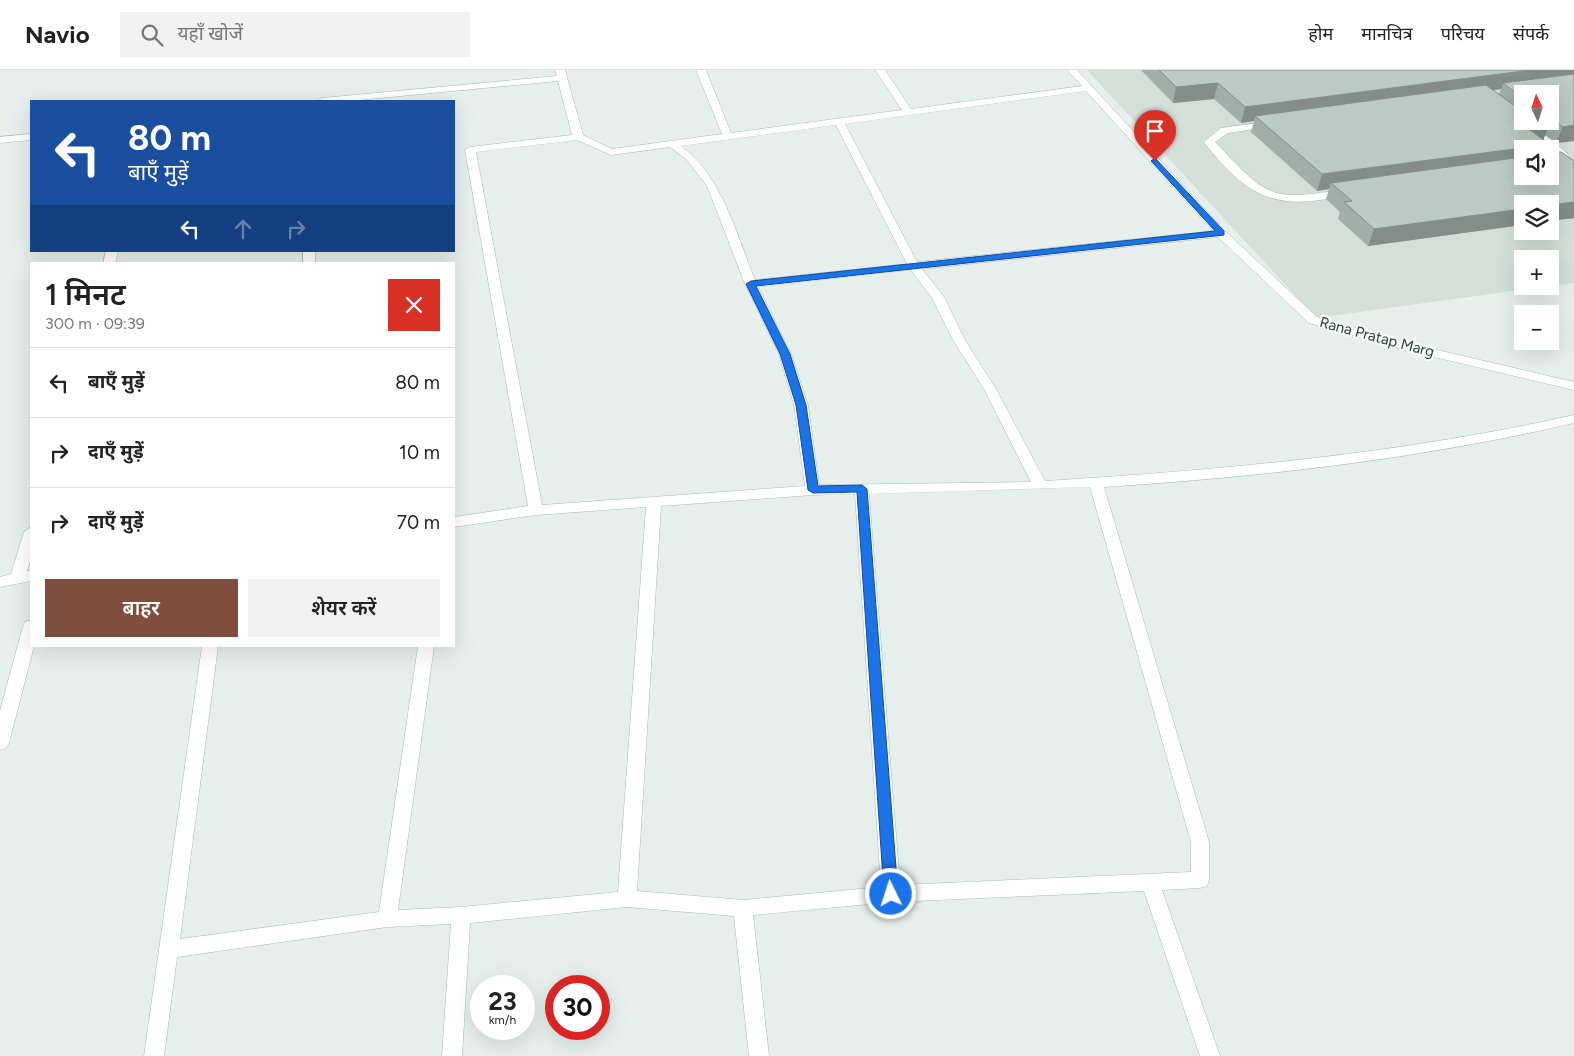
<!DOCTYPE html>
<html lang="hi">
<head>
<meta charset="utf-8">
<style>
	:root { --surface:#fff; --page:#f2f2f2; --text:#222; --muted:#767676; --line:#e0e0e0; --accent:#804e3d }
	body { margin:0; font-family:Figtree,"Noto Sans Devanagari",sans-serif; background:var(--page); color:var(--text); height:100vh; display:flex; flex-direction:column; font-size:19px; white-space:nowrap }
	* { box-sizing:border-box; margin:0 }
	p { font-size:16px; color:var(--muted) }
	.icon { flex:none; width:28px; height:28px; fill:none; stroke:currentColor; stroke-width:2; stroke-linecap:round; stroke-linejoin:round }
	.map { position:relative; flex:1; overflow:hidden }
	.drawer { position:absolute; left:30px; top:192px; width:425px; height:385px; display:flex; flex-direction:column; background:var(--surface); border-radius:0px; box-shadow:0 5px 20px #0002 }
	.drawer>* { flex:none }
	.hud { position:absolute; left:30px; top:30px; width:425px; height:152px; border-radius:0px; box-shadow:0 5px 20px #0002; background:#1a4fa0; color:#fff; overflow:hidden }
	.needle { width:32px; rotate:356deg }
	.controls { position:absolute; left:1514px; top:15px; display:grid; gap:10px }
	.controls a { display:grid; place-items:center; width:45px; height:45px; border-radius:0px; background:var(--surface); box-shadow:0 5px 20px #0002; font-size:25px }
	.speed { position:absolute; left:470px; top:905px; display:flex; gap:10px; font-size:25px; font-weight:700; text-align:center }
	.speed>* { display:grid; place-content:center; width:65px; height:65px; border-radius:50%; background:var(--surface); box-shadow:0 5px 20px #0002; line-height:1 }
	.speed small { font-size:12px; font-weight:400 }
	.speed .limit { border:8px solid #d22; background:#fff; color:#111 }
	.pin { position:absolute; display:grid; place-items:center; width:42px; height:42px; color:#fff; margin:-51px -21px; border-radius:50% 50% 50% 0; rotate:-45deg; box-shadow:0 0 5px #0007 }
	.pin .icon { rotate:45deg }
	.me { position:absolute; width:55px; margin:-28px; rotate:356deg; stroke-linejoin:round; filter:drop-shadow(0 0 4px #0008) }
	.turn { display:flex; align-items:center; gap:18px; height:105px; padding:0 15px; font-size:22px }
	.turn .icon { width:65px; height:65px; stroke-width:2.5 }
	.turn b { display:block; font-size:35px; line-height:42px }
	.lanes { display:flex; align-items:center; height:48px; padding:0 15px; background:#0003; justify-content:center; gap:25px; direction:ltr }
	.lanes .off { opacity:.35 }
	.round { display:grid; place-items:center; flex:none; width:52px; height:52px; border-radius:0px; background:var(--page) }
	.summary { display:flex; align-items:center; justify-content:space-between; height:85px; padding:0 15px }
	h1 { font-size:30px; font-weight:600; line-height:38px }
	.primary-button { display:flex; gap:10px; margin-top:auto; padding:10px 15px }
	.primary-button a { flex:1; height:58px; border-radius:0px; background:var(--accent); color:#fff; font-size:20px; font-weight:600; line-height:58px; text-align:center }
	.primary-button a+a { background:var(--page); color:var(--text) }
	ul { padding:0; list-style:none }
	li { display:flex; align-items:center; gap:15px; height:70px; padding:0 15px; border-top:1px solid var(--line) }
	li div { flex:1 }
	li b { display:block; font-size:19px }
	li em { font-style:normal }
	header { display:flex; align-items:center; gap:30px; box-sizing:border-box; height:70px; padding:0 25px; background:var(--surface); border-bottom:1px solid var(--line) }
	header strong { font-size:24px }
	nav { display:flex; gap:28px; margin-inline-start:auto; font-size:18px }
	.search { width:350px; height:45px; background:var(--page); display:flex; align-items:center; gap:12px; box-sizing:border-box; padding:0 18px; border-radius:0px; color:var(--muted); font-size:19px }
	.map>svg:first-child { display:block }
	.built { fill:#d4dfda; fill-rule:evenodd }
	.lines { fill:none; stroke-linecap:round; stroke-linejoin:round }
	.minor-casing { stroke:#a8b8b2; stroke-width:1 }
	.minor { fill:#fff; fill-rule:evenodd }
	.wall { fill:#a1aea9; fill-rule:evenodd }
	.shaded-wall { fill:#838d89 }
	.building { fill:#bbcac4; stroke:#838d89 }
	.route { fill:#1a73e8; stroke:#114b97 }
	.labels { text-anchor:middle; stroke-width:4.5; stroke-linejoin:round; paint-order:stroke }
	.far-street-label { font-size:15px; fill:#24423a; stroke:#f7fbf9 }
</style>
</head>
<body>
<header>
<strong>Navio</strong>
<div class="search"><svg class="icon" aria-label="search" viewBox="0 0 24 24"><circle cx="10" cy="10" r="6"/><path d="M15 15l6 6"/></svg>यहाँ खोजें</div>
<nav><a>होम</a><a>मानचित्र</a><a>परिचय</a><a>संपर्क</a></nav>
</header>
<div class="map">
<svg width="1574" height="986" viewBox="0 0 1574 986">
	<rect width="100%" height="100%" fill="#e6efeb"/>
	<path class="built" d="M1087,0H1574V213L1550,216V189H1522V216H1547L1316,248ZM1522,24H1550V51H1522ZM1522,79H1550V106H1522ZM1522,134H1550V161H1522Z"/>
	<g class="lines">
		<g class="minor-casing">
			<path id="minor" d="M555,0H565L583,65L612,79L722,64L696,0H706L731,63L902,40L875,0H885L911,39L1082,16L1067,0H1077L1225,161L1317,247L1416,275L1574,312V320L1409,281L1309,253L1218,167L922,199L944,227L965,270L996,319L1045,411C1222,400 1400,384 1574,345V353C1420,389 1261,407 1104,417L1209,772V810L1207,816L1200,818L1162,820L1220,986H1200L1144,821L891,832L753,845L769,986H749L734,846L627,837L470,853L462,986H442L451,854L387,857L177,887L164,986H144L202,576H218L180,869L379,842L418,576H434L398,840L461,837L618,822L646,437L536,445L454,457V447L528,436L465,80L470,77L572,65L558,11L349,31H317L322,28L557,6ZM1086,21L1213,161L917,192L845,54ZM836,55L907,194L755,210C736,164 723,107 681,76ZM577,70L611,85L670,77L686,89L707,116L745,214L779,284L794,335L805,416L542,435L476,82ZM911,200L932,228L953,270L984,319L1031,412L819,415L808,335L791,284L758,217ZM1090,417L1191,772V802L900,815L869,424ZM855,424L881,817L743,830L637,821L661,436L813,425Z
				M1273,51L1276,52V56L1228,63L1215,72C1268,127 1268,132 1346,119L1350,120V124C1278,142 1249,130 1204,72L1221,58Z
				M1523,56C1534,54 1562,77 1569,86C1564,94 1559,96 1550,97V91L1558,86L1523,60Z
				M31,64V70L0,73V67Z
				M106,181H118L115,194H103Z
				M303,181H315V194H303Z
				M31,457V488L27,501H31V511L0,517V507L11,504L24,462Z
				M31,550V576H34L9,673L6,678L0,680V641L23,556L25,552Z"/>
		</g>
		<use href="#minor" class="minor"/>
	</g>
	<path class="wall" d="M1141,0H1574V71L1556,73L1545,65L1543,69L1555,78L1556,82H1561L1574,91V148L1550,151V134H1522V155L1368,176L1338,149L1340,142L1326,129L1329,119L1317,121L1251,62L1254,51L1241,53L1214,29L1173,33ZM1501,19L1499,24L1493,20ZM1522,24H1550V51H1522ZM1522,79H1550V106H1522Z"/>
	<path class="shaded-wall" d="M1531,0H1574V9L1503,13L1501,19L1261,50L1255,46L1254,51L1241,53L1245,37Z
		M1218,13L1214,29L1173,33L1176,17Z
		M1574,55V71L1556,73L1563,57Z
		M1548,58L1541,75L1530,60Z
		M1530,77L1529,79H1522V94L1331,113L1329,119L1317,121L1322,104Z
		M1574,132V148L1550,151V135Z
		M1522,139V155L1368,176L1374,159Z"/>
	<path class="building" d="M1159,0H1531L1245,37L1218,13L1176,17Z
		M1574,4V55L1563,57L1550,47V24H1522V28L1503,13Z
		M1486,15L1522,41V51H1538L1548,58L1530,60L1555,78L1556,82H1561L1574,91V132L1550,135V134H1522V139L1374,159L1344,132L1352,131L1331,113L1522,87V106H1550V79H1530V77L1322,104L1255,46Z"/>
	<path class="route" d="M1155,88L1224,161V165L756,216L790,284L806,335L818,416L862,415L867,419L898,824L896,828L891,830L886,828L884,824L857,422L813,423L808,420L796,335L780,284L746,214L751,211L1215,161L1152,92L1151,91Z"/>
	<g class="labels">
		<g class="far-street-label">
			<text transform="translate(1377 267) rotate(15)" y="5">Rana Pratap Marg</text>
		</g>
	</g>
</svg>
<div class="controls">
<a><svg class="needle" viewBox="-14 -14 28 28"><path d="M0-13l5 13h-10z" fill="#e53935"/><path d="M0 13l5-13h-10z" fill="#767676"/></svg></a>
<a><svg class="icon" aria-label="sound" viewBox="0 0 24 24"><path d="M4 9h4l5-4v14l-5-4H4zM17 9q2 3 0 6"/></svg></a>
<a><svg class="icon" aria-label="layers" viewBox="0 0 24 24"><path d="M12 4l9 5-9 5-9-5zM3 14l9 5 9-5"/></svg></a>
<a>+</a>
<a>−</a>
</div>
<div class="speed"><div>23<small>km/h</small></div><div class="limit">30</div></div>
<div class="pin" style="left:1155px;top:91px;background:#d93025"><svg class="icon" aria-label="arrive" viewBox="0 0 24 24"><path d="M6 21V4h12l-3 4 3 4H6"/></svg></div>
<svg class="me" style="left:891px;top:824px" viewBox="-20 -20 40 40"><circle r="17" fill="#1a73e8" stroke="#fff" stroke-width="3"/><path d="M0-11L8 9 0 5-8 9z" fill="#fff"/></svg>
<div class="hud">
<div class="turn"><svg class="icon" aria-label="left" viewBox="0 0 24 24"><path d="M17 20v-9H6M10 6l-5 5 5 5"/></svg><div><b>80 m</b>बाएँ मुड़ें</div></div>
<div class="lanes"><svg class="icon" aria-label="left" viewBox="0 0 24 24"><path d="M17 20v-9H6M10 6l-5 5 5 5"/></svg><svg class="icon off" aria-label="ahead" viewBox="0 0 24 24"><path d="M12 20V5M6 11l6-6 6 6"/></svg><svg class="icon off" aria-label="right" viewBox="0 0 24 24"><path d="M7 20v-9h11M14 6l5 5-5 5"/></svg></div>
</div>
<section class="drawer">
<div class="summary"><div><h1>1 मिनट</h1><p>300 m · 09:39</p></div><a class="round" style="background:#d93025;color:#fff"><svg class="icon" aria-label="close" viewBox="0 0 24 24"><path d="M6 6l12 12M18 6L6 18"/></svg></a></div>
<ul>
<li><svg class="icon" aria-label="left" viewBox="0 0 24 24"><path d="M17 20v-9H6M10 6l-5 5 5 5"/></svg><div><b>बाएँ मुड़ें</b></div><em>80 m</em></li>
<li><svg class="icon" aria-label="right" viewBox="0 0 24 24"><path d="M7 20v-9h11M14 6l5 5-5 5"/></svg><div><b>दाएँ मुड़ें</b></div><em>10 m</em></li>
<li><svg class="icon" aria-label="right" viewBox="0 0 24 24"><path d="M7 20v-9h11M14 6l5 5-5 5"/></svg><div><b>दाएँ मुड़ें</b></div><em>70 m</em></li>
</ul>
<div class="primary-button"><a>बाहर</a><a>शेयर करें</a></div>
</section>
</div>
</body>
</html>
